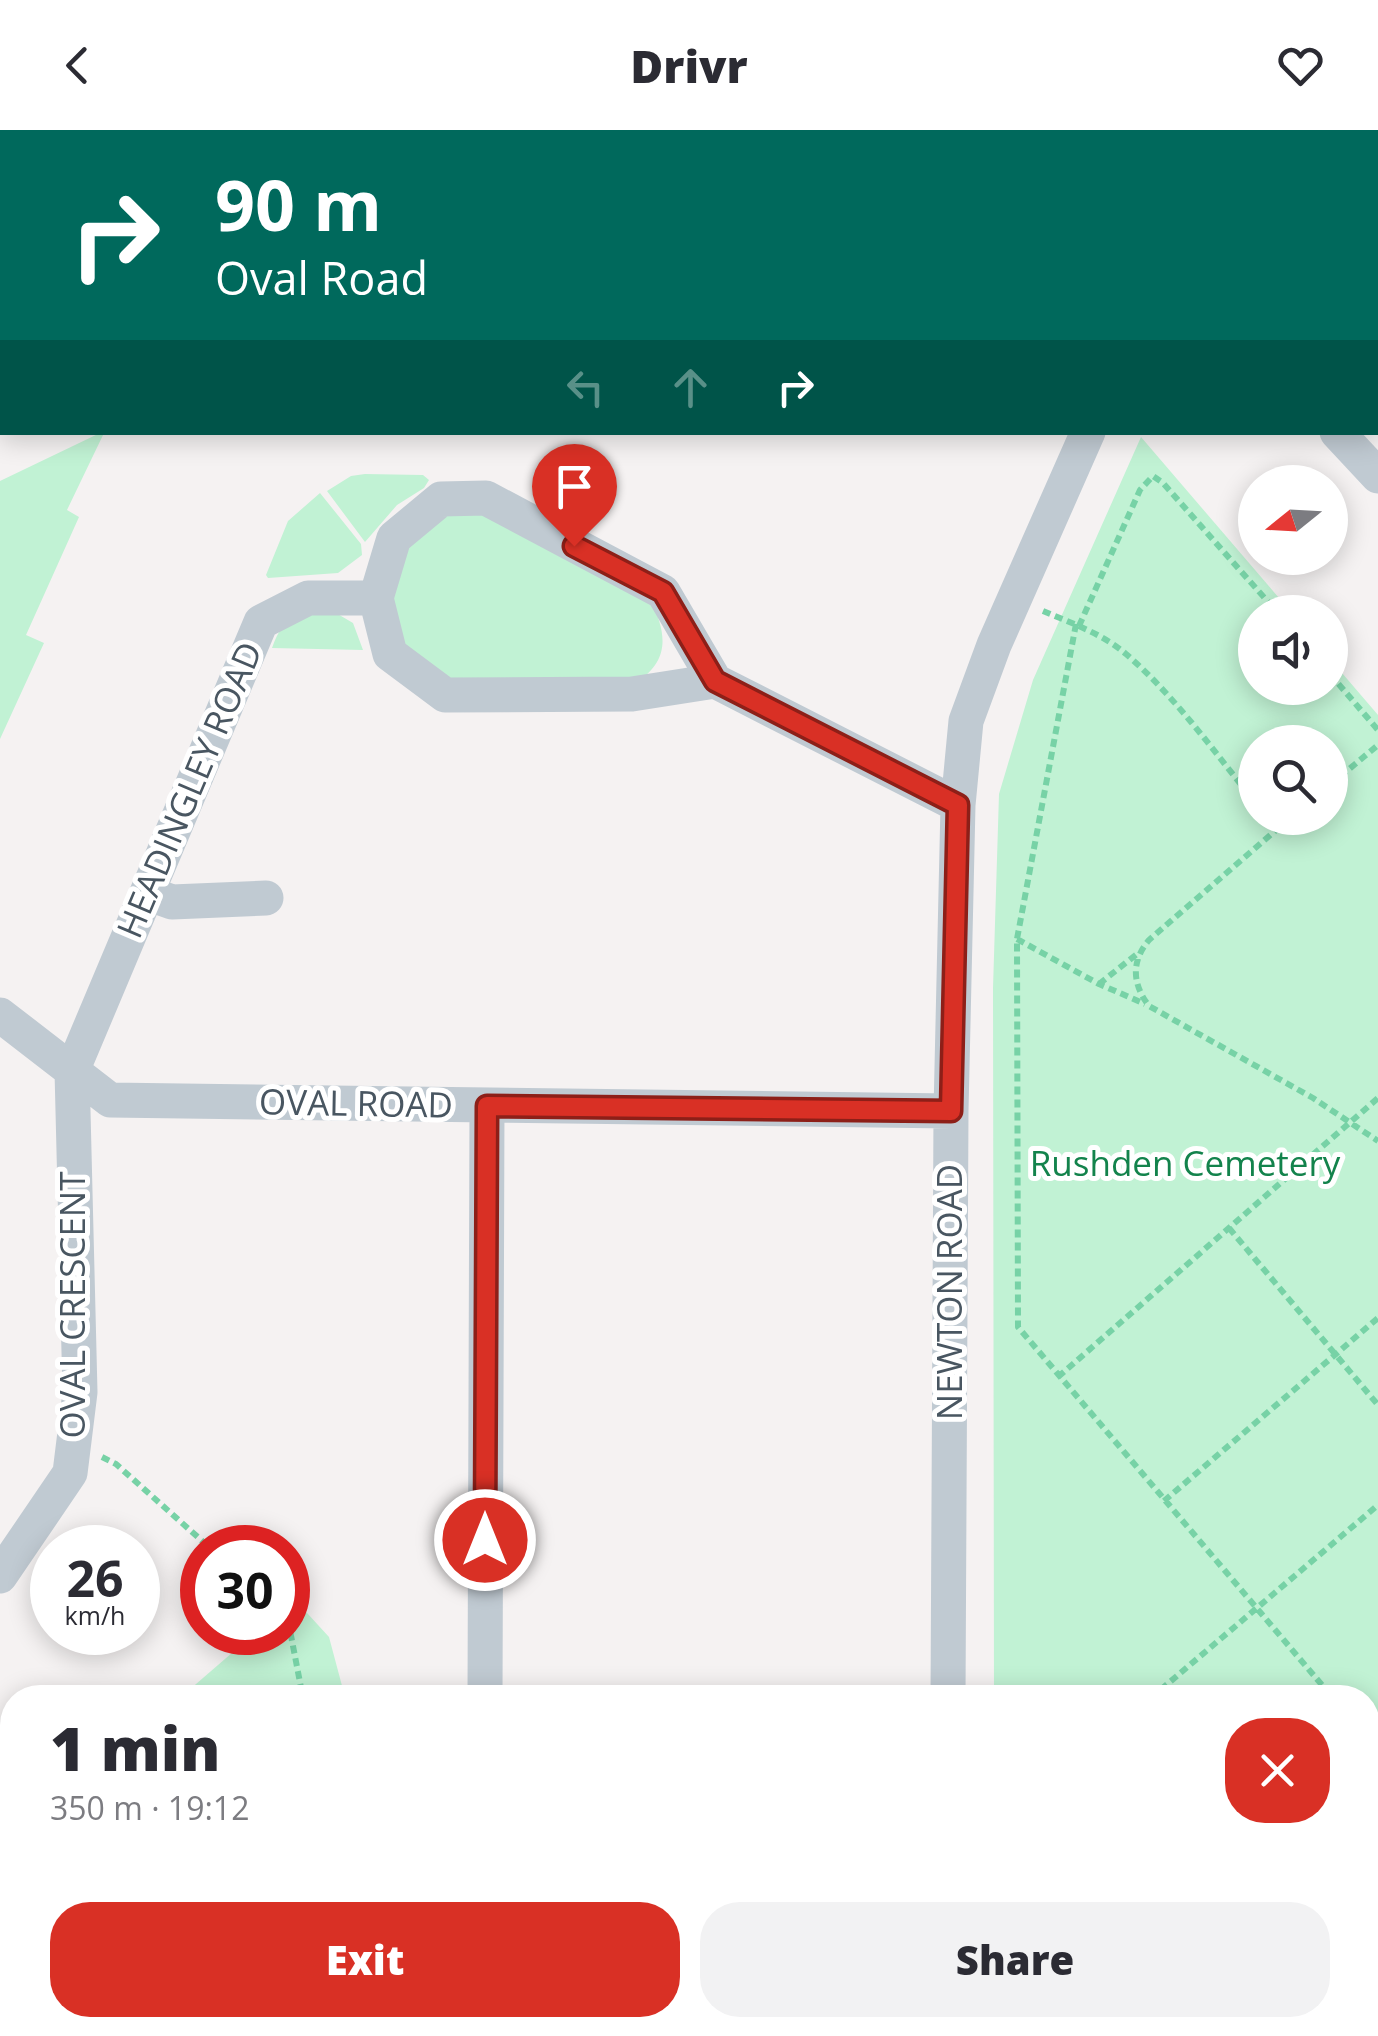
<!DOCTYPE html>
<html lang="en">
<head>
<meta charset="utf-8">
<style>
	:root { --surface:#fff; --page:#f2f2f3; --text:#2b2b33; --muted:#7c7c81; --accent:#d93025 }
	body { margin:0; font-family:"Open Sans",sans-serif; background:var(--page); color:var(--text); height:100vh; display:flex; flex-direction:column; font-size:38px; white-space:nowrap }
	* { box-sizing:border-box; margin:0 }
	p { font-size:32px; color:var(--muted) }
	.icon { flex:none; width:55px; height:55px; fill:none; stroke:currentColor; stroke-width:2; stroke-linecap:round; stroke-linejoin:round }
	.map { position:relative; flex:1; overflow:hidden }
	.panel { position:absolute; left:0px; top:1555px; width:1380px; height:352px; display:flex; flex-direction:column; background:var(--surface); border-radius:40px 40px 0 0; box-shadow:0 5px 25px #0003 }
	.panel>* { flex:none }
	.banner { position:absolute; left:0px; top:0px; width:1380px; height:305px; box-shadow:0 5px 25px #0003; background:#00695c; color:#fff; overflow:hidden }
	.needle { width:65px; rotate:252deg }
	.fabs { position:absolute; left:1238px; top:335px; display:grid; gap:20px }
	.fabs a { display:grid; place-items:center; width:110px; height:110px; border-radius:50%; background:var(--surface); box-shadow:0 5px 25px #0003; font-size:50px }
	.speed { position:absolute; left:30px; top:1395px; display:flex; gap:20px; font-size:50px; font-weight:700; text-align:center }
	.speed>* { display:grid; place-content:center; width:130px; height:130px; border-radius:50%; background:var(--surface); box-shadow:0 5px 25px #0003; line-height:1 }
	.speed small { font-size:25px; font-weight:400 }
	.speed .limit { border:15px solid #d22; background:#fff; color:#111 }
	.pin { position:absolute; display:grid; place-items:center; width:85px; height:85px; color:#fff; margin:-102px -42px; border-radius:50% 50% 50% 0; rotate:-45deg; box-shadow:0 0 10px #0007 }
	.pin .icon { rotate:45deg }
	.me { position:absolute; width:110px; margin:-55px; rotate:0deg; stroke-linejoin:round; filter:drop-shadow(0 0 8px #0008) }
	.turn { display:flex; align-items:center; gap:35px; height:210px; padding:0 50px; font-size:45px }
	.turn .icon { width:130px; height:130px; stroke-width:2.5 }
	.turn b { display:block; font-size:70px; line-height:85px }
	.lanes { display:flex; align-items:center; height:95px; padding:0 50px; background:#0003; justify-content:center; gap:50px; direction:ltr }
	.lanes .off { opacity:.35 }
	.round { display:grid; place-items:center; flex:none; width:105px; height:105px; border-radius:40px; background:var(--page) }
	.head { display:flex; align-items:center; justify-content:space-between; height:170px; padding:0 50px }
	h1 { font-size:60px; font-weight:800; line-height:75px }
	.action { display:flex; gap:20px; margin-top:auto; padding:20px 50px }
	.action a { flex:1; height:115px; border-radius:40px; background:var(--accent); color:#fff; font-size:40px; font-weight:800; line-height:115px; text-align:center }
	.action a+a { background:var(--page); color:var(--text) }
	header { display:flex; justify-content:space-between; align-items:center; height:130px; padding:0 50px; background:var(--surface); font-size:45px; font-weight:800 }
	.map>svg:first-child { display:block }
	.green { fill:#c1f2d4; fill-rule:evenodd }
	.building { fill:#cccfd5; stroke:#d6d8de; stroke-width:2.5 }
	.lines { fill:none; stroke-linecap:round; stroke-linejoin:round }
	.highway-casing { stroke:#748fae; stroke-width:54 }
	.path { stroke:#77d2a6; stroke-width:6; stroke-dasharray:8 5; stroke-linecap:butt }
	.minor { stroke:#c0cad2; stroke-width:35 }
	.highway { stroke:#89a4c2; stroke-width:50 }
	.route-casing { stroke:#8d1f18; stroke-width:25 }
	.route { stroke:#d93025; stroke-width:18 }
	.labels { text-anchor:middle; stroke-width:10; stroke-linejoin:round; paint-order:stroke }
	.street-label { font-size:35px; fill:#495661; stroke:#fff }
	.park-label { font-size:35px; fill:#13834c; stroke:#fff }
</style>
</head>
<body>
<header><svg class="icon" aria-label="back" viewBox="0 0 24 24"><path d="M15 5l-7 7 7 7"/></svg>Drivr<svg class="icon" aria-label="heart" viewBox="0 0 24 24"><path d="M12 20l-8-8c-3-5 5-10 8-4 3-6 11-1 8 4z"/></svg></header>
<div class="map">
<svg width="1378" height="1906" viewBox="0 0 1378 1906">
	<rect width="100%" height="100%" fill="#f5f2f2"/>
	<path class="green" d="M0,0H212L216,2H2L0,151Z
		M100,303H104L67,380L79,387L26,505L44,513L0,609V351Z
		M1141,307L1291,482H1255V558H1330V529L1378,585V1906H1248L1239,1895H1368V1568H994L993,858L999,664L1033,550ZM1255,612H1330V688H1255Z
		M365,344L423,345L429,350L424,358L397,375L365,412L327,361L351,346Z
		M320,363L361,414L362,425L338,443L268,448L266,445L288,391Z
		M473,376L651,470C666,503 671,529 637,552L471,558L414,534L390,490V446L427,390Z
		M336,483L353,493L363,520L272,518C285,480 301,486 336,483Z
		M297,1472L329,1507L345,1567H181L255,1503L288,1502V1478Z
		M159,1895H360V1906H163Z"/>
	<path class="building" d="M1368,1870L1378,1882V1906H1350L1341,1895H1368Z"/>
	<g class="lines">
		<g class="highway-casing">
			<path id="highway" d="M477,2L483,0
				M0,228L2,227"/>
		</g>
		<path class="path" d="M1043,481C1071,493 1103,504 1126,524C1175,566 1215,623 1255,672
			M1076,494L1017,809L1018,1197L1333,1568
			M1079,496L1140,360L1153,346L1163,353L1277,482
			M1330,544L1378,600
			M1330,655L1378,615
			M1290,688L1149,810C1131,831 1132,854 1149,876L1313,968L1378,1011
			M1017,809L1099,854L1145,874
			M1099,854L1137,824
			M1229,1098L1378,1275
			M1058,1247L1378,968
			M102,1327L116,1334L210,1418
			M1164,1371L1378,1188
			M288,1490L303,1568
			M1151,1568L1378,1375
			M1368,1608L1378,1620
			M1368,1843L1378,1846
			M349,1895L350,1906
			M1278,1895L1288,1906"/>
		<path class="minor" d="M1254,0L1255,2
			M1218,2L1222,0
			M1378,267V268
			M1337,302L1378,346
			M376,468L390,524L445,565L632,564L715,551
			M147,763L172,772L266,768
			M0,885L110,970L951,981
			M0,1446L70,1343L80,1262L72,941L261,492L308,468H376L394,408L441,369L486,368L663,462L715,551L958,675
			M485,1568L487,975
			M948,1568L951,981L958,675L966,591L994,515L1088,302
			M593,1906V1895
			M946,1906V1895"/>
		<use href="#highway" class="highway"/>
	</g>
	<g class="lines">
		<g class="route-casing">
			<path id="route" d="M485,1410L487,976L951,981L958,675L715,551L663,462L574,416"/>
		</g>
		<use href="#route" class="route"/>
	</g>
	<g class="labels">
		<g class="street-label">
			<text transform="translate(190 660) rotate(-67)" y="12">HEADINGLEY ROAD</text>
			<text transform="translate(356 974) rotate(1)" y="12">OVAL ROAD</text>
			<text transform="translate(950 1162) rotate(-90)" y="12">NEWTON ROAD</text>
			<text transform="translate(73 1175) rotate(-90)" y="12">OVAL CRESCENT</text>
		</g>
		<g class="park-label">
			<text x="1185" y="1046">Rushden Cemetery</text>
		</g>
	</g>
</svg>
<div class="fabs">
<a><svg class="needle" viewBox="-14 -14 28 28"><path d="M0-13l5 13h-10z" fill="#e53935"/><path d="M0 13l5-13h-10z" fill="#7c7c81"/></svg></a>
<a><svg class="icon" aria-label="sound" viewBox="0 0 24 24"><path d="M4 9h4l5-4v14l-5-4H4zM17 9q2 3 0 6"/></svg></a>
<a><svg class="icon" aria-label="search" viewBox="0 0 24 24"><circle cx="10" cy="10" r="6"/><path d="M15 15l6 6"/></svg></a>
</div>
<div class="speed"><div>26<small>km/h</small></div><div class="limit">30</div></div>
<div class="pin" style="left:574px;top:416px;background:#d93025"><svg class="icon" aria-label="arrive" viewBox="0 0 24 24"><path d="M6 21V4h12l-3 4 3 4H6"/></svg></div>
<svg class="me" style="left:485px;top:1410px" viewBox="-20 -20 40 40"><circle r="17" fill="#d93025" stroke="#fff" stroke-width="3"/><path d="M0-11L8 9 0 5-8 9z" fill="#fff"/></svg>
<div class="banner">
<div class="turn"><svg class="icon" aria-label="right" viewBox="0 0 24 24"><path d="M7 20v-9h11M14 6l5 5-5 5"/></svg><div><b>90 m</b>Oval Road</div></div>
<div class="lanes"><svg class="icon off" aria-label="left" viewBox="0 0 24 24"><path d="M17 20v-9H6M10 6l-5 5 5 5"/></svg><svg class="icon off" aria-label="ahead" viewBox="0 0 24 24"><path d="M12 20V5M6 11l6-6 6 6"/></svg><svg class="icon" aria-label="right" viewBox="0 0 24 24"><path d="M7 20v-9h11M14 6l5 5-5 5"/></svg></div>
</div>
<section class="panel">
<div class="head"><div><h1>1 min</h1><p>350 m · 19:12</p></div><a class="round" style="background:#d93025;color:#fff"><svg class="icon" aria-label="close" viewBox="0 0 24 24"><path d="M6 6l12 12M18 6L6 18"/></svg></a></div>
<div class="action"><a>Exit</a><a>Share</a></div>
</section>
</div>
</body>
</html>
